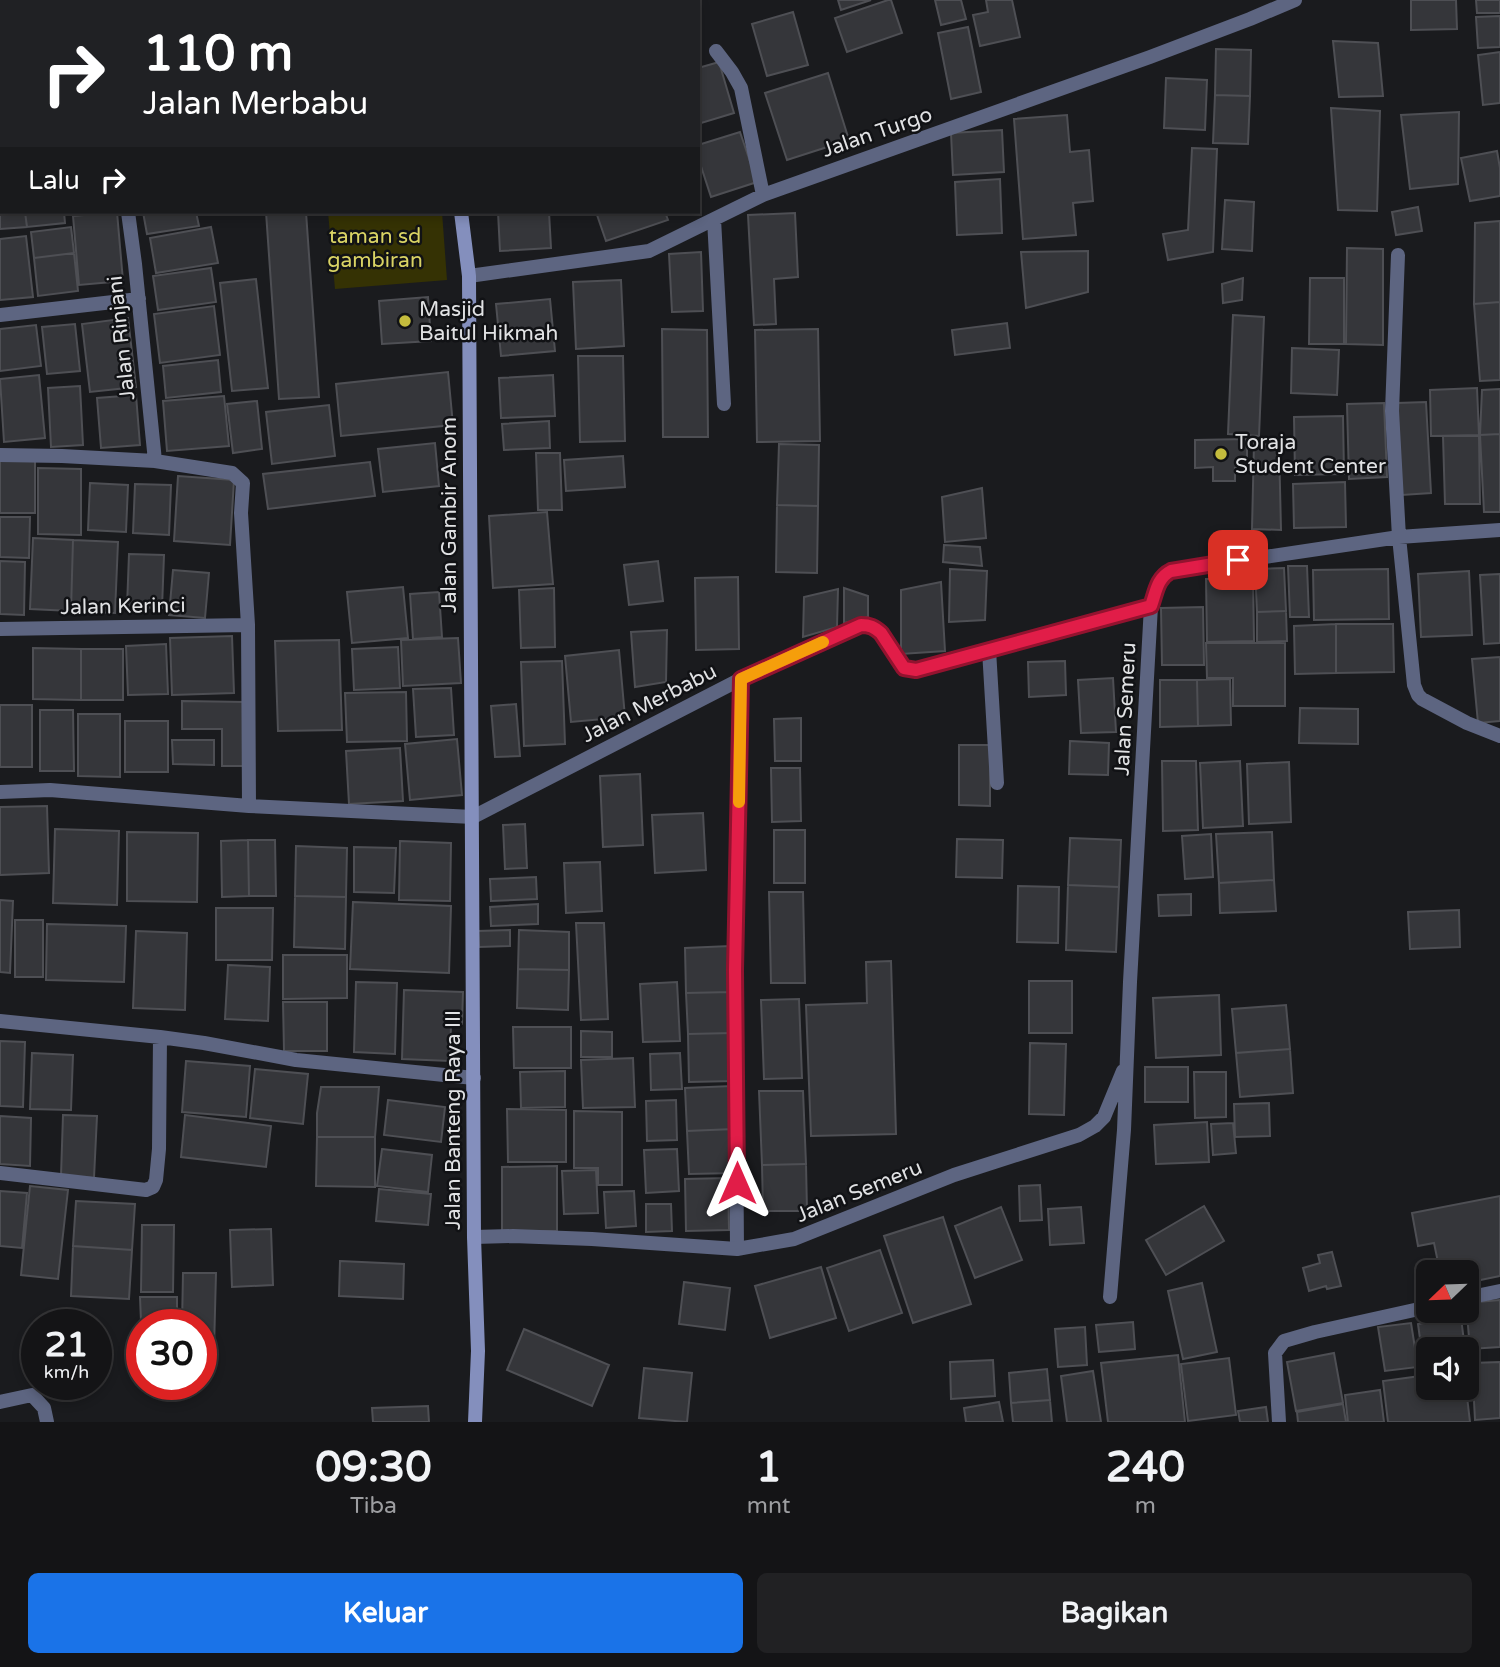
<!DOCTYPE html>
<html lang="id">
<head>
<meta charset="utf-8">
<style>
	:root { --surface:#141416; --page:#212123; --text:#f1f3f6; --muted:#9d9ea1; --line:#333335; --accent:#1a73e8 }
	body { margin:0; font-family:"Varela Round",sans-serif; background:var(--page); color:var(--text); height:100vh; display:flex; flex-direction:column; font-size:26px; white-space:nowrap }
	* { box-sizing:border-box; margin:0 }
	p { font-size:23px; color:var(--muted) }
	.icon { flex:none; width:38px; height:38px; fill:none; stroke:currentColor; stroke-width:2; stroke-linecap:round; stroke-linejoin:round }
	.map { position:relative; height:1422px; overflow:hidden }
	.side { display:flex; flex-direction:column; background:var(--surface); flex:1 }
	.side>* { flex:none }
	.banner { position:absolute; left:0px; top:0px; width:700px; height:214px; box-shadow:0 4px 10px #0003,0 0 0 2px var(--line); background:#202124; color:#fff; overflow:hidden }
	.needle { width:46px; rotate:247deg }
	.fabs { position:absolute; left:1416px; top:1260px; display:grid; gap:14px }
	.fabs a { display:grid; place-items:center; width:63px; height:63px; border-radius:10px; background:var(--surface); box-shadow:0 4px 10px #0003,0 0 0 2px var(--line); font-size:35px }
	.speed { position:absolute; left:21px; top:1309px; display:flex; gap:14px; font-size:35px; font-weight:700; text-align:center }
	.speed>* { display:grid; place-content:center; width:91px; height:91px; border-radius:50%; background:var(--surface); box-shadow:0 4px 10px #0003,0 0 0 2px var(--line); line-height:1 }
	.speed small { font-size:18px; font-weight:400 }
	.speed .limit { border:10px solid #d22; background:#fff; color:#111 }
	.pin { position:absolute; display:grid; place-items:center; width:60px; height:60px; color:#fff; margin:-30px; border-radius:14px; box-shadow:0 4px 10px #0006 }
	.me { position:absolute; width:77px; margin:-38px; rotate:0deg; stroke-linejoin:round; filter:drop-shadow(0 0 5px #0008) }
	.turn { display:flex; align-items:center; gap:24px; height:147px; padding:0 28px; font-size:32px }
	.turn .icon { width:91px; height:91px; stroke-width:2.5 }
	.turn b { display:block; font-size:49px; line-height:60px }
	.then { display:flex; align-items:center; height:66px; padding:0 28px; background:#0003; gap:14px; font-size:26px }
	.eta { display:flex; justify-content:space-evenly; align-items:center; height:119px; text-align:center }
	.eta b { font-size:42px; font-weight:800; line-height:49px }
	.action { display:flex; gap:14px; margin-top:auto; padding:14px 28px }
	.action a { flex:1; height:80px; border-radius:10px; background:var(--accent); color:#fff; font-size:28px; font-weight:800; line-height:80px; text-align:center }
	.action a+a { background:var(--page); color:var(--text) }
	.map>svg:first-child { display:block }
	.green { fill:#353204 }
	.building { fill:#35363a; stroke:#4e4f54; stroke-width:2 }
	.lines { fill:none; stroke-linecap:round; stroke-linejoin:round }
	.lane { stroke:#5d6581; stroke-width:14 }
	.street { stroke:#5d6581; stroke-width:14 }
	.secondary { stroke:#848fbd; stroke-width:14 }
	.route-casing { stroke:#92132f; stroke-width:18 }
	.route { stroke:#e11d48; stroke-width:12 }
	.slow { stroke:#f59e0b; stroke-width:12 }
	.poi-dot { fill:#c4bc3d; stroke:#111215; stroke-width:2.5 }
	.labels { text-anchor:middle; stroke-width:5; stroke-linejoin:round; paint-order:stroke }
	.street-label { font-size:21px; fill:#e1e2e4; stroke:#111215 }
	.park-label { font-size:21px; fill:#d9d364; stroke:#111215 }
	.poi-label { font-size:21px; fill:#e1e2e4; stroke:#111215; text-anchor:start }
</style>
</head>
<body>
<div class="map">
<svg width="1500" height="1422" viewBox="0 0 1500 1422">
	<rect width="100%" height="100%" fill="#1a1b1e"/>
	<path class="green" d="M328,212H442L447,280L335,289Z"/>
	<path class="building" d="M838,0H871L841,10Z
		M888,0H891L902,33L847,52L835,18Z
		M935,0H961L966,19L941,25Z
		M986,0H1012L1020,37L980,46L973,15L988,12Z
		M1411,0H1456L1457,29L1411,30Z
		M1476,0H1500V13H1477Z
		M793,12L808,65L767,76L752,24Z
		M1500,16V47L1478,48L1476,17Z
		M968,27L981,92L951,99L938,33Z
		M2,41V123H0V42Z
		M1333,41L1378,43L1383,96L1339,97Z
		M1216,49L1251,50L1250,96L1215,95Z
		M1500,52V103L1483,105L1478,55Z
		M719,62L734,113L698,124V68Z
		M828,73L849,140L787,160L765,93Z
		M1166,78L1207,80L1205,130L1164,128Z
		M1215,95L1250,96L1248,144L1213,143Z
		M1331,108L1380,111L1377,211L1338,210Z
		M1459,112L1458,184L1410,189L1401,115Z
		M1067,115L1070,152L1089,150L1093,201L1073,203L1076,235L1023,239L1014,119Z
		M1002,130L1004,172L953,175L951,133Z
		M740,132L757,182L711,197L698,157V145Z
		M1192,148L1217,149L1213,252L1168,260L1163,234L1188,230Z
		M1497,151L1500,168V196L1470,201L1461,158Z
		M1000,179L1002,233L957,235L955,182Z
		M2,185V212H25L27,227L0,229V186Z
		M1225,200L1254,202L1252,251L1222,249Z
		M1418,207L1422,231L1396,235L1392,212Z
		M25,212H64L65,223L27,227Z
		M117,212L123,281L79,285L73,216Z
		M143,212H196L199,226L147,234Z
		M266,212H306L319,397L279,399Z
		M498,212H549L551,248L500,251Z
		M596,212H665L668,220L606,241Z
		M795,213L798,277L774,279L776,324L754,325L748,215Z
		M1500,221V302L1474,304L1475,223Z
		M71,227L74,253L34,258L31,232Z
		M211,227L218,263L156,273L150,238Z
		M26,236L33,297L0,300V239Z
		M1347,248L1383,249V345L1346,344Z
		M1088,251V292L1026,308L1021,252Z
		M701,252L703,311L672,312L669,254Z
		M74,253L78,291L38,296L34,258Z
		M211,268L216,302L158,310L153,276Z
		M1243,278L1242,300L1223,303L1222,284Z
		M1310,278H1344V344H1309Z
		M256,279L268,388L232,391L220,283Z
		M621,280L624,346L576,349L573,282Z
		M428,297L431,341L382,344L379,301Z
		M550,299L555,351L501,356L496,304Z
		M1500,302V380L1480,381L1474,304Z
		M214,306L220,355L160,363L154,314Z
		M1233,315L1264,317L1259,436L1228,434Z
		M128,318L136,387L90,392L82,324Z
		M1007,323L1010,348L955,355L952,330Z
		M75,324L80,371L47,374L42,327Z
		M36,325L41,366L0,371V329Z
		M662,329L707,330L708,437H663Z
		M818,329L820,441L757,442L755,330Z
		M1292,348L1339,350L1337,395L1291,393Z
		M578,356H623L625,441L580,442Z
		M218,360L221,392L166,398L163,366Z
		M448,372L453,425L341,436L336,384Z
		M39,375L45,438L4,442L0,379Z
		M553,375L555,416L501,418L499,378Z
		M80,386L83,445L51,447L48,388Z
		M1477,388L1479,435L1431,436L1430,390Z
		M1500,389V434L1480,435L1482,390Z
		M136,395L140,445L101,448L97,398Z
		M224,396L229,446L167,451L163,401Z
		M257,401L262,449L233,453L227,404Z
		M1426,402L1431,493L1402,495L1397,403Z
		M1384,403L1387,477L1349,479L1347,404Z
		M329,405L335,456L272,464L266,412Z
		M1343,416L1344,474L1295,475L1294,417Z
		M549,421L550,448L504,450L502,424Z
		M1500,434V512H1484L1480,435Z
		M1443,436H1479L1480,504H1445Z
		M1247,439V468H1235V481H1213V467L1195,468V440Z
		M435,443L439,486L383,492L378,449Z
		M1254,443L1279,446L1281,530L1252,529Z
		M779,444L819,445L818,506L777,505Z
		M536,453H560L562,510H538Z
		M623,456L625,487L566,491L564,460Z
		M0,461H35V513H0Z
		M370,462L375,496L268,509L263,474Z
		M38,468L81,469V535L38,534Z
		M178,476L234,480L230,545L174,541Z
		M1345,482L1346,527L1294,528L1293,484Z
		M90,483L128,485L126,532L88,530Z
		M135,484L171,485L169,535L133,533Z
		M982,488L986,538L945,542L942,497Z
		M777,505L818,506L817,573L776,572Z
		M547,512L553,584L493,588L489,516Z
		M0,517H30L29,558L0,557Z
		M33,538L73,540L71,611L30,609Z
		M73,540L118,542L115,613L71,611Z
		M944,545L980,547L982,566L943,562Z
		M129,554L164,555L162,608L127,607Z
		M0,561L25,562L24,615L0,614Z
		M658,561L663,601L629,605L624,565Z
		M1288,566H1307L1309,617H1290Z
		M1284,568L1286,611L1257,612L1255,569Z
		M950,569L987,571L985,620L949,622Z
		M1388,569L1389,619L1314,620L1313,570Z
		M173,570L209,573L205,618L169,615Z
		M1469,571L1472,635L1421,637L1418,574Z
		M1500,574V643L1484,644L1480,575Z
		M738,577L739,649L696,650L695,578Z
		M1253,578L1254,641L1207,642L1206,579Z
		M941,582L945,651L901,654V590Z
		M403,587L408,638L352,643L347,592Z
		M554,588L555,647L521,648L519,590Z
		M844,588L868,596V617L844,623Z
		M838,589L837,627L803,637L804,597Z
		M439,592L442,637L413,639L410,594Z
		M1203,607L1204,665H1162L1161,608Z
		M1286,611L1287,641L1257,642V612Z
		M1336,624V673L1295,674L1294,626Z
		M1336,624H1393L1394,672L1336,673Z
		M667,630L666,682L635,687L631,632Z
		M232,636L234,693L172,695L170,638Z
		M458,638L461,683L403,686L401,640Z
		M339,640L342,730L278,731L275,641Z
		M1206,643H1285V706H1233V678H1207Z
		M166,644L168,694L128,695L126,646Z
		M398,647L400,688L354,690L352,649Z
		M33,648L81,649V700L33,699Z
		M81,649H123V700H81Z
		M619,650L625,717L571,722L565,656Z
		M1500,657V721L1478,723L1472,659Z
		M562,661L565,744L524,746L521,662Z
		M1065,661L1066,695L1029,697L1028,662Z
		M1113,678L1116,732L1081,733L1078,680Z
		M1230,679L1231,725L1198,726L1197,680Z
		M1160,680H1197L1198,726L1160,727Z
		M451,688L454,735L416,737L413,689Z
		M406,692L407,741L347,742L345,693Z
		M182,701L246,702V766H222V729H182Z
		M516,704L520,756L495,757L491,706Z
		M0,705H32V767H0Z
		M1300,708L1358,709V744L1299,743Z
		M40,710H73L74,771H40Z
		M78,714H120V777L78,776Z
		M801,718V761H775L774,719Z
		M125,721H168V772H125Z
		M457,739L462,795L410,800L405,744Z
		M172,740H214V765L173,764Z
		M1070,741L1109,743L1108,775L1069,774Z
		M959,745H990V806L959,805Z
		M400,748L403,801L349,804L346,751Z
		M1162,761H1196L1198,830L1163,831Z
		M1240,761L1243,826L1203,828L1200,763Z
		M1289,762L1291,822L1249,824L1247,764Z
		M771,768H800L801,821L772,822Z
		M640,774L643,845L603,847L600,776Z
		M47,806L49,873L0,875V807Z
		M703,813L706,870L655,873L652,815Z
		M525,824L527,868L505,869L503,825Z
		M55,829L119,831L117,905L53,903Z
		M774,830H805V883H774Z
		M127,832L198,833L197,902L127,901Z
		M1272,832L1274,880L1219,883L1216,834Z
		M1211,834L1213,877L1185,879L1182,836Z
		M1070,838L1121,840L1119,887L1068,885Z
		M957,839L1003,840L1002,878L956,877Z
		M248,840L249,896L222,897L221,841Z
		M248,840H275L276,896H249Z
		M400,841L451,843L450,901L399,900Z
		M296,846L347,848L346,897L295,896Z
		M354,847L396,848L394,893L354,892Z
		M600,862L602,911L566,913L564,863Z
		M536,877L537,899L491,901L490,879Z
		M1274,880L1276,911L1220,913L1219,883Z
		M1068,885L1119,887L1116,952L1066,950Z
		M1018,886L1059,887L1058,943L1017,942Z
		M769,892H803L805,983H771Z
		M1191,894V915L1159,916L1158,895Z
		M295,896L346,897L345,949L294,947Z
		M0,900L13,901L10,973L0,972Z
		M353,902L451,906L449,973L350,969Z
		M538,904V924L491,926L490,907Z
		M216,908H273L272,960H216Z
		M1459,910L1460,947L1410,949L1408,912Z
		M15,920H43V977H15Z
		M576,923H604L608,1019L581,1020Z
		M47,924L126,926L124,982L46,980Z
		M510,930V946L479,947L478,931Z
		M519,930L569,932V970L518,969Z
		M136,931L187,933L185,1010L133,1008Z
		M730,946L731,992L686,993L685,948Z
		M283,955H347V998L283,999Z
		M891,961L896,1134L811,1136L806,1005L867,1003L866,962Z
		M228,965L270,967L268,1021L225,1019Z
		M518,969L569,970L568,1010L517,1008Z
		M1029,981H1072V1033H1029Z
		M356,982L397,983L395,1054L354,1052Z
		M677,982L680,1041L643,1042L640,984Z
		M404,990L463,992L462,1024H451L450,1061L402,1059Z
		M731,992L733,1033L688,1034L686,993Z
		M1219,995L1221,1055L1156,1058L1153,998Z
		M799,999L802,1078L764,1079L761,1000Z
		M283,1002H327V1051H284Z
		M1286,1005L1290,1049L1236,1053L1232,1009Z
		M513,1027H571V1068H514Z
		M581,1031L612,1032V1057H581Z
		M733,1033L734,1081L689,1082L688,1034Z
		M0,1041L25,1042L23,1107L0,1106Z
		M1030,1043L1066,1044L1064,1115L1029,1114Z
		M1290,1049L1293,1093L1240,1097L1236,1053Z
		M32,1053L73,1055L71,1110L30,1109Z
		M680,1053L682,1089L651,1090L650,1054Z
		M633,1058L635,1107L583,1108L581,1060Z
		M186,1061L250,1066L246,1117L182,1112Z
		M1145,1067H1188V1102H1145Z
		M255,1069L308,1074L303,1124L250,1118Z
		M565,1071V1107L521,1108L520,1072Z
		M1194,1072H1226V1117L1195,1118Z
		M732,1086L734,1129L687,1131L685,1088Z
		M321,1087H379L375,1137H317V1113Z
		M759,1091H803L806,1164L762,1165Z
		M388,1100L445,1107L441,1142L384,1135Z
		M676,1100L677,1140L647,1141L646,1101Z
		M1269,1103L1270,1136L1235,1137L1234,1104Z
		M507,1109L566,1110V1162H508Z
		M574,1111L622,1112V1185H598V1168H574Z
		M63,1115L97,1116L94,1178L61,1176Z
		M185,1115L271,1126L266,1167L181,1157Z
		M0,1116L31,1118L30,1166L0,1164Z
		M1207,1122L1209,1162L1156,1164L1154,1125Z
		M1233,1123L1236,1153L1213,1155L1211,1124Z
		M734,1129L736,1173L689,1174L687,1131Z
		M317,1137H375V1187L316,1186Z
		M382,1149L432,1155L428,1192L377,1186Z
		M677,1149L679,1191L646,1193L644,1150Z
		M806,1164L807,1211H763L762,1165Z
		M557,1166V1231H502V1167Z
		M596,1170L598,1213L564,1214L562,1171Z
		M728,1178L729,1230L686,1231L685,1179Z
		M1040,1185L1042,1220L1020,1221L1019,1186Z
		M30,1186L68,1190L58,1279L21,1275Z
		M379,1189L431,1194L428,1225L376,1221Z
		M0,1191L27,1193L22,1248L0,1246Z
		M634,1191L636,1226L606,1228L604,1192Z
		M1500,1196V1276L1466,1283V1272H1440L1434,1243L1418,1246L1412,1213Z
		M76,1201L135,1204L132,1250L73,1246Z
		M646,1204H671L672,1231L646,1232Z
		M1204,1206L1224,1241L1166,1275L1146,1240Z
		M1001,1207L1022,1260L975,1278L955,1226Z
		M1081,1207L1084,1243L1050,1245L1048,1209Z
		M943,1217L971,1304L913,1323L884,1236Z
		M142,1225H174L173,1292H141Z
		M271,1229L273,1285L232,1287L230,1230Z
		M73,1246L132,1250L129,1299L71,1296Z
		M880,1250L902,1313L849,1331L827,1268Z
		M1332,1252L1341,1286L1327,1289L1326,1286L1309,1291L1303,1268L1320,1263L1318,1255Z
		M340,1261L404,1264L403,1299L339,1296Z
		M821,1267L836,1318L770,1338L755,1286Z
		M183,1273H216L214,1349H201V1325H182Z
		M684,1282L730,1288L725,1330L679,1324Z
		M1202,1283L1217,1352L1183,1359L1168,1291Z
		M140,1297H177V1325H142V1346Z
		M1500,1300V1347L1470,1349L1466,1303Z
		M1461,1318L1465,1349H1428V1367L1424,1368L1418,1324Z
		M1133,1322L1135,1349L1099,1352L1096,1325Z
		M1411,1323L1418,1367L1385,1371L1378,1327Z
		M1085,1327L1087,1365L1058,1367L1055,1329Z
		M524,1329L609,1365L592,1406L507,1370Z
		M1334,1353L1343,1403L1296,1411L1287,1362Z
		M1178,1355L1185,1422H1108L1101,1363Z
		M1229,1358L1236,1415L1188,1421L1181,1364Z
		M993,1360L995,1396L951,1399L950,1362Z
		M1500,1362V1418L1475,1420L1472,1363Z
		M644,1368L692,1373L687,1422L639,1418Z
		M1047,1369L1050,1400L1011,1403L1009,1373Z
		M1093,1371L1101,1422H1067L1061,1376Z
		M1428,1375V1388H1466L1470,1422H1388L1383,1381Z
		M1380,1390L1384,1422H1348L1345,1395Z
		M1050,1400L1052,1422H1013L1011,1403Z
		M999,1402L1003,1422H966L964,1408Z
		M1343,1404L1346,1422H1298L1297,1412Z
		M428,1406L429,1422H373L372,1408Z
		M1266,1407L1268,1422H1240L1238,1411Z"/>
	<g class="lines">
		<path class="lane" d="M110,0V2"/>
		<path class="street" d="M716,51L732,72L741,88L763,195
			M0,158H2
			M128,212L135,264L155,461
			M714,219L724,404
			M1398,255L1392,411L1399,537L1414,685L1418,695L1422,699L1467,723L1500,736
			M469,276L649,251L763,195L1150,57L1250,19L1295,0
			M0,315L139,299
			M0,455L62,456L155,461L232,473L243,483L241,513L248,625L249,806L50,790L0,792
			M0,629L248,625
			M989,650L997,783
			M249,806L473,817L741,679L861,625C870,625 875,627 881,633L904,668L916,670L1151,606
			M0,1021L160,1037L204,1043L296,1060L474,1078
			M0,1173L146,1190L153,1187L156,1180L159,1149L160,1037
			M474,1237L513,1236L592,1239L737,1249L794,1239L954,1175L1079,1135L1095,1126L1104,1117L1123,1071
			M737,1249L735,970L741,679
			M1110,1297L1124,1130L1130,982L1151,606C1156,592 1157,578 1171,571L1399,537L1500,530
			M1466,1298L1500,1291
			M0,1402L32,1395L44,1408L47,1422
			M1279,1422L1275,1353L1284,1341L1315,1332L1428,1307"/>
		<path class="secondary" d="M434,0V2
			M461,212L469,276L474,1237L478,1351L475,1422"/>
	</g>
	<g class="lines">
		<g class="route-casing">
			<path id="route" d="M737,1183L735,970L741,679L861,625C870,625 874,627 881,633L904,668L916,670L1151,606C1156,592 1157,578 1171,571L1238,560"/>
		</g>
		<use href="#route" class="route"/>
		<path class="slow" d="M739,802L741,679L823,642"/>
	</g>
	<g class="poi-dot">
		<circle cx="405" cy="321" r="7"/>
		<circle cx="1221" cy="454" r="7"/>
	</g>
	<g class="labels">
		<g class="street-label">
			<text transform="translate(877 132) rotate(-19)" y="7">Jalan Turgo</text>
			<text transform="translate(121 338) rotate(-96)" y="7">Jalan Rinjani</text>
			<text transform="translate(449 515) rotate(-90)" y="7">Jalan Gambir Anom</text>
			<text transform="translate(123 606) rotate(-1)" y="7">Jalan Kerinci</text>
			<text transform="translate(649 703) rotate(-27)" y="7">Jalan Merbabu</text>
			<text transform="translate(1125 709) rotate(-87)" y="7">Jalan Semeru</text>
			<text transform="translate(453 1120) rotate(-90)" y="7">Jalan Banteng Raya III</text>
			<text transform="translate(859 1191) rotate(-22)" y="7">Jalan Semeru</text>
		</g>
		<g class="park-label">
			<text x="375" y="243">taman sd<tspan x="375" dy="24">gambiran</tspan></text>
		</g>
		<g class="poi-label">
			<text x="419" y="316">Masjid<tspan x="419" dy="24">Baitul Hikmah</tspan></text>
			<text x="1235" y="449">Toraja<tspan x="1235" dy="24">Student Center</tspan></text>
		</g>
	</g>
</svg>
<div class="fabs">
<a><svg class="needle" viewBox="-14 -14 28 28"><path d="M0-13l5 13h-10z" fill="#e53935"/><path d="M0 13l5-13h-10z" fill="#9d9ea1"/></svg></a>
<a><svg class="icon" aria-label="sound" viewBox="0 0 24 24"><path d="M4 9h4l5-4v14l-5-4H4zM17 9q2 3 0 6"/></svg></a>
</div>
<div class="speed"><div>21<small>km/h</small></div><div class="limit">30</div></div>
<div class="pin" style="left:1238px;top:560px;background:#d93025"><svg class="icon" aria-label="arrive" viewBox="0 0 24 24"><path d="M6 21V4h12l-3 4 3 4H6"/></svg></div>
<svg class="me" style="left:737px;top:1183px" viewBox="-20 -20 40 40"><path d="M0-17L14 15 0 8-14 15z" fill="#e11d48" stroke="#fff" stroke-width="4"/></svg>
<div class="banner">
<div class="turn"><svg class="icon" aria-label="right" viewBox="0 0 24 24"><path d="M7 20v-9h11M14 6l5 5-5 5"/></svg><div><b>110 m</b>Jalan Merbabu</div></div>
<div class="then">Lalu<svg class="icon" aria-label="right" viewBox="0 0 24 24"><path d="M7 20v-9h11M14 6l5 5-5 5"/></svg></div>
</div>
</div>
<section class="side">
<div class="eta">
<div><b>09:30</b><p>Tiba</p></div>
<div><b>1</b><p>mnt</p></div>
<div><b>240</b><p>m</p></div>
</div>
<div class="action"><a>Keluar</a><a>Bagikan</a></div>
</section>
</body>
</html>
